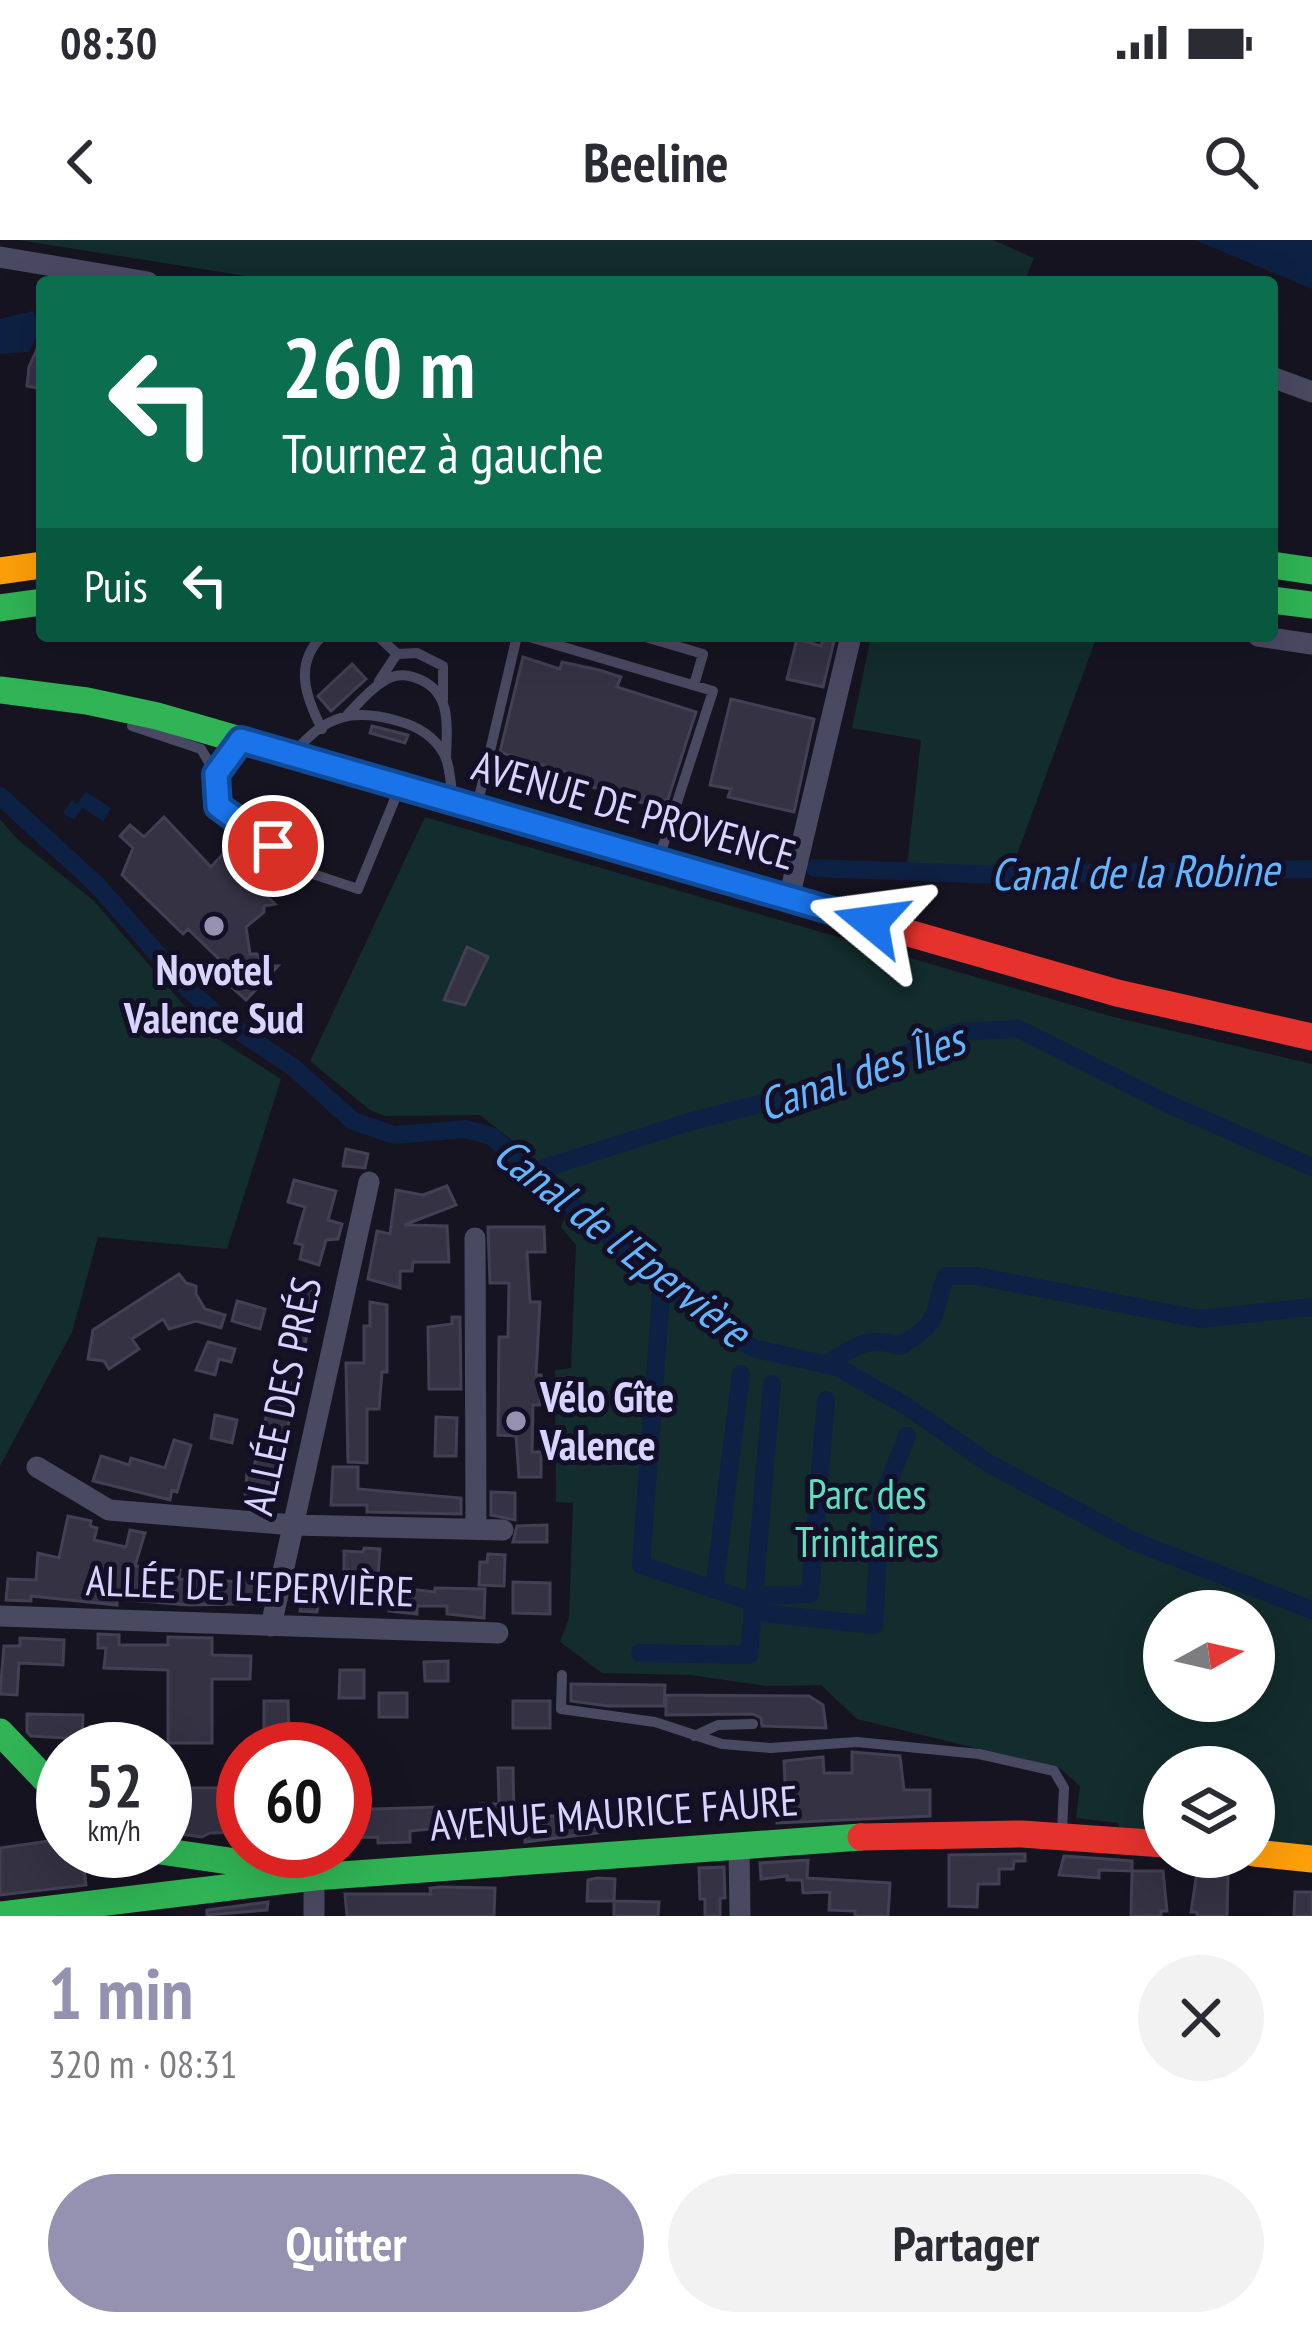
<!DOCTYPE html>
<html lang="fr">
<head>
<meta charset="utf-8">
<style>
	:root { --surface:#fff; --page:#f2f2f3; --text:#2b2b33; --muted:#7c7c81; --accent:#9591b1 }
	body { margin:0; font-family:"PT Sans Narrow",sans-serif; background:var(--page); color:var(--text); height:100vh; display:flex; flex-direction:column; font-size:45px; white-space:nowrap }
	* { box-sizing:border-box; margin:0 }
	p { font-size:39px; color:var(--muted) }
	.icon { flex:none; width:66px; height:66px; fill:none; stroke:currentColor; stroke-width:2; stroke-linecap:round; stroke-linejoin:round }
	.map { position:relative; height:1676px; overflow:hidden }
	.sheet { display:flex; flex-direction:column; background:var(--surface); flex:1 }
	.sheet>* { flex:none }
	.guide { position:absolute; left:36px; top:36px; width:1242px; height:366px; border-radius:12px; box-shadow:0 12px 48px #0002; background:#0b6e4f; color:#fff; overflow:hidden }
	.needle { width:78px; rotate:82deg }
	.controls { position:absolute; left:1143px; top:1350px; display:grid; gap:24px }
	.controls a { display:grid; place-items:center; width:132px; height:132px; border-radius:50%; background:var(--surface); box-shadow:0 12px 48px #0002; font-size:60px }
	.speed { position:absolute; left:36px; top:1482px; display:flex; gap:24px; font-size:60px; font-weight:700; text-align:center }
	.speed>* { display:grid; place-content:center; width:156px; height:156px; border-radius:50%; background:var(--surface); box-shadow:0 12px 48px #0002; line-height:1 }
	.speed small { font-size:30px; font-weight:400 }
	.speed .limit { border:18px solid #d22; background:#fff; color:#111 }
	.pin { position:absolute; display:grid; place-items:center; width:102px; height:102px; color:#fff; margin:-51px; border:6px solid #fff; border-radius:50%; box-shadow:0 3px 12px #0007 }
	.me { position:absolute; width:132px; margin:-66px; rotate:286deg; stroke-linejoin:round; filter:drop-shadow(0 0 9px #0008) }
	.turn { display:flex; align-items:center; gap:42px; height:252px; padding:0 48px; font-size:54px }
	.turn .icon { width:156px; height:156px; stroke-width:2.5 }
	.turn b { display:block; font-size:84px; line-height:102px }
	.then { display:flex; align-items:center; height:114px; padding:0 48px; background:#0003; gap:24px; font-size:45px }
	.round { display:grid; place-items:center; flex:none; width:126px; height:126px; border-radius:63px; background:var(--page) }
	.summary { display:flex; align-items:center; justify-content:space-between; height:204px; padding:0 48px }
	h1 { font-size:72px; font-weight:700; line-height:90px; color:var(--accent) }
	.cta { display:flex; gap:24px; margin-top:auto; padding:24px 48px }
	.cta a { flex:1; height:138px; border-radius:72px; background:var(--accent); color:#fff; font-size:48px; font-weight:700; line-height:138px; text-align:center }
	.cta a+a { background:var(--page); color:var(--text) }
	.status { display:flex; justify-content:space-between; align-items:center; height:84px; padding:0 60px; background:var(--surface); direction:ltr }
	.status svg { height:33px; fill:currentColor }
	header { display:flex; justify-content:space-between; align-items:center; height:156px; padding:0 48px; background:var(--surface); font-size:54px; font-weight:700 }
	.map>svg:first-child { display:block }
	.green { fill:#132c2d; fill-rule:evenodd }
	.water { fill:#0d2144 }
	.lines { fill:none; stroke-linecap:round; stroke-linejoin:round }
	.canal { stroke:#0d2144; stroke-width:18 }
	.building { fill:#343243; stroke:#433f54; stroke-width:3 }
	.lane { stroke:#4a4962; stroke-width:10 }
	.street { stroke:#4a4962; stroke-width:21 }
	.fast { stroke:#30b455; stroke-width:27 }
	.slow { stroke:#ff9f0a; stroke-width:27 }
	.jam { stroke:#e5322d; stroke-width:27 }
	.route-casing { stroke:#114b97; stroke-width:30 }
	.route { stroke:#1a73e8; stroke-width:21 }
	.poi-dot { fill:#9591b1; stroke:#130f26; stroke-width:4.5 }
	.labels { text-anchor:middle; stroke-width:10; stroke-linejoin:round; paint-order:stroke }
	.street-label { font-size:42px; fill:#d9d4ff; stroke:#130f26 }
	.poi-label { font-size:42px; font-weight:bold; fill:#d9d4ff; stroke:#130f26 }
	.park-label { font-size:42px; fill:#5fe0c0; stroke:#130f26 }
	.water-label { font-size:45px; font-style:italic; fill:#62b6ff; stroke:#130f26 }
</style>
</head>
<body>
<div class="status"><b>08:30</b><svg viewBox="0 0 49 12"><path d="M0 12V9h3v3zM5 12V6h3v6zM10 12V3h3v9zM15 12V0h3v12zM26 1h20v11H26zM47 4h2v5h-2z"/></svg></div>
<header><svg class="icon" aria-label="back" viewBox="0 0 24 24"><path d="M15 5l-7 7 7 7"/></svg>Beeline<svg class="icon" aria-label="search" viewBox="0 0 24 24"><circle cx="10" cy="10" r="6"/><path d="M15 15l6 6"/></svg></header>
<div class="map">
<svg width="1312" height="1676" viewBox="0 0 1312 1676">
	<rect width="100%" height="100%" fill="#161421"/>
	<path class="green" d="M18,0H993L1034,18L1024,42H285Z
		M871,396H1097L1011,631L907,625L921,500L852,488Z
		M425,577L1110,776L1312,824V1606L1254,1601V1527H1164V1593L1120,1589L1118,1583L1076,1578L1080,1546L1061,1529L857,1479L821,1445L765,1446L690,1435L602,1433L560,1402L569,1378L573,1263L556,1262L555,1130L571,1128L576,1005L561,987L576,952L480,875L385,876L370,870L310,821ZM1164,1371H1254V1461H1164Z
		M0,579L17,599L93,660L207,792L281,839L227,1009L98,997L72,1092L0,1226Z"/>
	<path class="water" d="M1195,0H1312V49Z
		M33,71L42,96L37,95L29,112L0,114V79Z
		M86,552L111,568L103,581L82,568L74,580L63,573L72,560L77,564Z"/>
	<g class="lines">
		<path class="canal" d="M0,556L98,646L189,750L224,781L293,827L353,881L394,895L466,889L491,896L721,1092L756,1109L837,1127L908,1167L988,1223L1133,1301L1312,1370
			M815,628L1000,635L1312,629
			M532,932L689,882L768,862L791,863L957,792L1019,789L1164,862L1312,927
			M662,1041L641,1325L753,1362
			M826,1125C853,1107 868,1095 900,1106C911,1098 928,1090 933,1077C940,1063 938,1050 947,1036H976L1200,1079L1312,1067
			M714,1350L741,1134
			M754,1356L810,1354L826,1160
			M752,1372L874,1385L881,1262L907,1196
			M640,1413L749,1415L772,1144"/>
	</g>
	<path class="building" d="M42,98V149L27,146L29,127Z
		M824,397H835L823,447L787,439L797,399L821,406Z
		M523,417L560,429L562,422L599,430L621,437L617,447L696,472L668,559L662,562L645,557L643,563L586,545L588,539L500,512Z
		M352,424L366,439L331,471L318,456Z
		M731,459L814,479L794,572L728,557L731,549L710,545Z
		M372,486L408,495L405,503L370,493Z
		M164,577L211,627L223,614L245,634L267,632L265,640L274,649L267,656L275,664L264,666V672L246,687L250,714H257L264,726H278L246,760L218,735L226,726L188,689L183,694L122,635L133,608L120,596L130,585L144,597Z
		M467,707L488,717L465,765L444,760Z
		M346,909L368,914L365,928L343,926Z
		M294,940L336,951L328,980L342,984L338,999L326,1000L319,1025L300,1019L303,1005L295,1003L305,967L288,962Z
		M447,946L456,965L404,985L447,986L449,1022H413L412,1031H400V1048L368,1039L377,991L390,994L396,950L423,955Z
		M488,987H544L545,1012H527L530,1062H540L536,1135H541L540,1165H533L532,1212H541V1237H519L516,1196L498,1195L499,1097H508L509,1043H490Z
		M179,1034L186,1043L196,1046V1054L205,1069L225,1075L221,1088L196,1081L169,1089L163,1079L132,1099L139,1109L109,1129L104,1121L88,1119L93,1090Z
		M295,1047L316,1051L305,1104L284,1100Z
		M237,1061L265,1069L260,1089L232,1081Z
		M370,1062L387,1065V1132H382L379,1169H367V1223L348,1222L346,1123H364V1086H370Z
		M452,1077H460L461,1149H429L428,1087L452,1084Z
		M208,1102L235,1109L231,1122L219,1119L215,1135L196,1130Z
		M269,1139L296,1144L274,1260L245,1257L247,1234L252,1235L267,1173L264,1172Z
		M215,1175L237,1180L232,1203L211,1198Z
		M436,1177L457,1178L456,1216H435Z
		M174,1200L191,1205L177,1252L172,1250L170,1260L93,1241L101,1216L129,1225L131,1218L165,1228Z
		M333,1227H358V1249L461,1258V1274L367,1272V1265H331Z
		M491,1252L515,1253V1280L491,1275Z
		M68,1276L91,1281L90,1286L97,1288L94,1300L126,1307L130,1290L145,1293L135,1326L180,1330L179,1339L246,1342L247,1338L265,1342L260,1364L239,1359L238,1364L189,1365L117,1359V1365L31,1356V1361L6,1360L8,1339L36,1340L38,1313L59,1318Z
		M547,1285V1302H513L517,1286Z
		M364,1308L380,1309L378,1337L348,1336V1330H344V1311L363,1312Z
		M488,1314L505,1315L504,1346L479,1345L480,1322H487Z
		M513,1342L550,1343V1374L513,1373Z
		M305,1347L320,1348L317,1372L300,1371Z
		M391,1347L435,1352V1348L485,1349L484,1378L447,1374V1366H417V1374L389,1371Z
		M98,1394L119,1395V1405H168V1397L212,1398V1415L251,1416L250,1439H212V1503H168V1430L104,1428L106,1408H98Z
		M20,1398L64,1400L63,1425L19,1423L17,1455L0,1454L4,1406H20Z
		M448,1421V1441H425L424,1422Z
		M340,1430H364V1458H339Z
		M571,1444L665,1445L664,1466H608L571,1461Z
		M379,1453H407V1477H379Z
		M666,1455L809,1456L823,1465L826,1488L762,1486L761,1478L753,1474L666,1475Z
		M264,1461H288L289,1495H264Z
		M513,1461H550V1488H513Z
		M27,1474L83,1475L82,1499L31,1496L27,1492Z
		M852,1512L900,1516L904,1550H930V1576L777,1583L776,1565L786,1564L784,1521L823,1517L824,1533H852Z
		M498,1528H513L514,1583H480L481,1598L457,1599V1576H480V1564H499Z
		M225,1541H243V1592L210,1593L202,1597L165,1592V1548H225Z
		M345,1564L373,1569L440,1567L441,1588L410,1591V1602L378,1603V1597L346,1598Z
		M542,1571V1577L603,1571L605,1592L525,1602V1572Z
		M63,1599V1611H82L86,1645L0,1655V1608Z
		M1025,1614V1621H1014L1013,1629H999V1644H978L977,1667L949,1666V1615Z
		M1064,1616L1132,1621V1631L1099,1630V1638L1059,1635Z
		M808,1620L807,1638L890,1643L888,1676H855V1671L829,1670L830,1652L803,1653L802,1640H787V1636L761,1639L760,1623Z
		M724,1627L725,1658H720V1676H705V1659H700L699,1628Z
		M1132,1631H1163L1167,1671H1161V1676H1131Z
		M1197,1632L1228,1633L1227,1676H1197V1672H1191Z
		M597,1638L615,1639L614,1661L659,1662L658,1676H614V1661H587L588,1640Z
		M440,1647L495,1648L494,1676H347L345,1654H431L430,1648Z
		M1295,1652H1312V1676H1294Z
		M268,1662L267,1670L207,1675V1670Z"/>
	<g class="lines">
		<path class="lane" d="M378,396L397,414
			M526,396L713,451L659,618
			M642,396L703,414L694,445
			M379,441L397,414L417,413L443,426V460
			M348,474C359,463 370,449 384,441C395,433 408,434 421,440C452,454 447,488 446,517
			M132,486L201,509L216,534L218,565L307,632L358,649L399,549
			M322,489C305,456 294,424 322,396
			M295,512C325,475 354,468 398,481C417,486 434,496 444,514C450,525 450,540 452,552
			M478,562L517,396
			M562,1435L561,1469L655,1482L722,1504L770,1508L857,1502L979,1514L1054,1531L1064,1548L1062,1591
			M694,1496L718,1485L753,1484"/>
		<path class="street" d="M0,17L148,42
			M1272,137L1312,152
			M1258,396L1312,404
			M789,658L851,396
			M475,998L476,1289
			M37,1227L109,1270L294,1285L503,1290
			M0,1376L498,1393
			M271,1386L369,942
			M739,1606L740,1676
			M314,1676V1637"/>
		<path class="fast" d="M1272,325L1312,331
			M1272,360L1312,365
			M0,368L42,362
			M0,450L87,461L157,476L825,669
			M0,1492L63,1558
			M160,1611L278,1628L284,1639
			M0,1675L314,1637L861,1597"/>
		<path class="slow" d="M0,331L42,325
			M1254,1613L1312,1619"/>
		<path class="jam" d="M825,669L1117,753L1312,797
			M861,1597L1022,1594L1164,1604"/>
	</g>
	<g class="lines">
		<g class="route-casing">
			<path id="route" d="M273,606L218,566L216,534L241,500L871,682"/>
		</g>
		<use href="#route" class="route"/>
	</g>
	<g class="poi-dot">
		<circle cx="214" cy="686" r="12"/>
		<circle cx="516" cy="1181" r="12"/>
	</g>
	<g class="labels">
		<g class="street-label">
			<text transform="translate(634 570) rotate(16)" y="15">AVENUE DE PROVENCE</text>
			<text transform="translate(282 1156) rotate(-78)" y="15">ALLÉE DES PRÉS</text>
			<text transform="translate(250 1346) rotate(2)" y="15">ALLÉE DE L'EPERVIÈRE</text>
			<text transform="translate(614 1573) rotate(-4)" y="15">AVENUE MAURICE FAURE</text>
		</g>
		<g class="poi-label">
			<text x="214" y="745">Novotel<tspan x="214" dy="48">Valence Sud</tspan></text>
			<text x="540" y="1172" text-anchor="start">Vélo Gîte<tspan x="540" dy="48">Valence</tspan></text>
		</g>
		<g class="park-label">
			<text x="867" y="1269">Parc des<tspan x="867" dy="48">Trinitaires</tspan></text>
		</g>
		<g class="water-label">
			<text transform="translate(1135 632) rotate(-1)" y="16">Canal de la Robine</text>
			<text transform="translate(861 832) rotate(-19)" y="16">Canal des Îles</text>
			<text transform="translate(622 1002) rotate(38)" y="16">Canal de l'Epervière</text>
		</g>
	</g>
</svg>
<div class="controls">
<a><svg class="needle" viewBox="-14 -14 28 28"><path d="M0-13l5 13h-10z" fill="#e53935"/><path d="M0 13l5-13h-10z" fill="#7c7c81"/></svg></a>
<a><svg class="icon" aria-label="layers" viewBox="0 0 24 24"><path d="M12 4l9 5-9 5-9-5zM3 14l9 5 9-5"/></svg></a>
</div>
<div class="speed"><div>52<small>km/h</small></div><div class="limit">60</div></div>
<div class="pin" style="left:273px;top:606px;background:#d93025"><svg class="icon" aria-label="arrive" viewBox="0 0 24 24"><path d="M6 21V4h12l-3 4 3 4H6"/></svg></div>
<svg class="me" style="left:871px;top:682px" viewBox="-20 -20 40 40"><path d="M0-17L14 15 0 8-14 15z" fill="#1a73e8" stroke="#fff" stroke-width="4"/></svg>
<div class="guide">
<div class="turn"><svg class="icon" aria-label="left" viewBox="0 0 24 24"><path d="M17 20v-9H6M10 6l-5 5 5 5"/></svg><div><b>260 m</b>Tournez à gauche</div></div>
<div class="then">Puis<svg class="icon" aria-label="left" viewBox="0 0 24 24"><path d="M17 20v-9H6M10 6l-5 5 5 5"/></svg></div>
</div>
</div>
<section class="sheet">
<div class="summary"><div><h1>1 min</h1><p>320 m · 08:31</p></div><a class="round"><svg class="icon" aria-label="close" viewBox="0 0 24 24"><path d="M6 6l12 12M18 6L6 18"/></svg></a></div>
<div class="cta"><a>Quitter</a><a>Partager</a></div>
</section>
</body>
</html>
